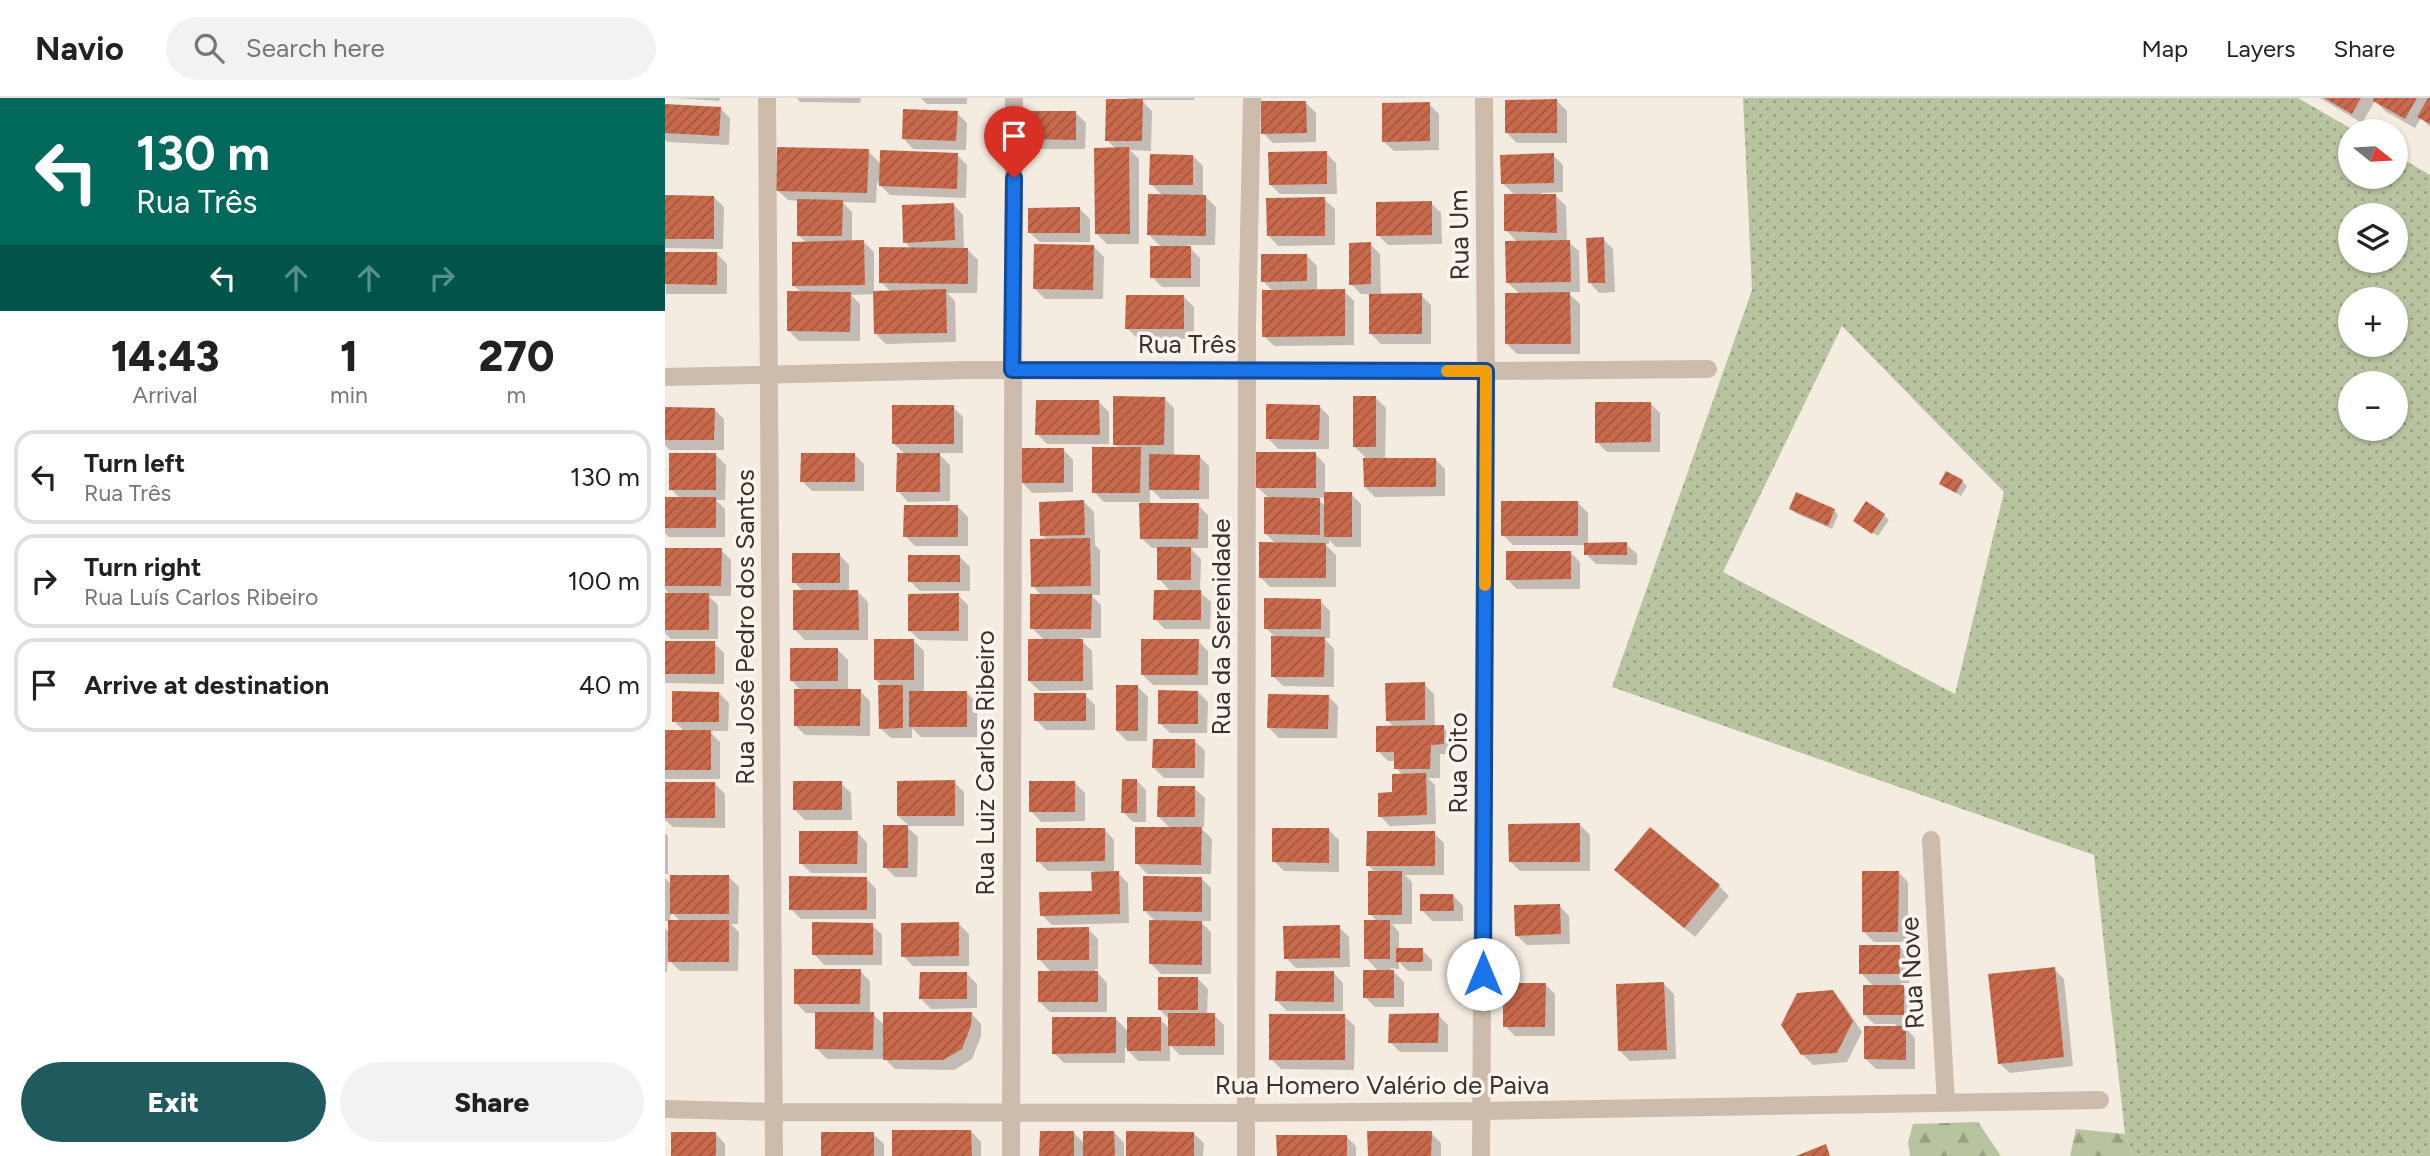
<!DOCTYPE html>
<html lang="en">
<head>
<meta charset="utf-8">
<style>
	:root { --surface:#fff; --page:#f2f2f2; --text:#222; --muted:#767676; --line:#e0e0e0; --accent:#1f5a5e }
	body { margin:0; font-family:Figtree,sans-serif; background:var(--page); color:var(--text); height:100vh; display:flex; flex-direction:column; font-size:26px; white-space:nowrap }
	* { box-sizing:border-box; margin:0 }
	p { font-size:23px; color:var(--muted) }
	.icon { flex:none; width:38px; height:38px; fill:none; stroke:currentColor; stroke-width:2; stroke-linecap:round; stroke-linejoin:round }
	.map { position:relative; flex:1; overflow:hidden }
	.side { display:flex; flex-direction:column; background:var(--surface); width:665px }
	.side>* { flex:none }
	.banner { background:#00695c; color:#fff; overflow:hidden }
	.needle { width:46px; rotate:108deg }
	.controls { position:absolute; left:1673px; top:21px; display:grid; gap:14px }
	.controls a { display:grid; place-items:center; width:70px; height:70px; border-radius:50%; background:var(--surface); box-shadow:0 2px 5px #0004; font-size:35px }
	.pin { position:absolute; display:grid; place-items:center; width:60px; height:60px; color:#fff; margin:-72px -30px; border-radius:50% 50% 50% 0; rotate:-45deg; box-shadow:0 0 7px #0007 }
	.pin .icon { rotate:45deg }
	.me { position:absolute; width:77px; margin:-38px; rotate:0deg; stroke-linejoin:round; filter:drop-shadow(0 0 5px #0008) }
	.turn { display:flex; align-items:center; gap:24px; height:147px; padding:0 21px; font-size:32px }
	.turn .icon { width:91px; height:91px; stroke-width:2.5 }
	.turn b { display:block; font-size:49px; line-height:60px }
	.lanes { display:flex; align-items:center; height:66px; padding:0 21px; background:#0003; justify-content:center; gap:35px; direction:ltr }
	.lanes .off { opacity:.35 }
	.eta { display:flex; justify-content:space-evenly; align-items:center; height:119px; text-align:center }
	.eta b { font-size:42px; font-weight:800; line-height:49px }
	.button { display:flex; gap:14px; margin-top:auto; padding:14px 21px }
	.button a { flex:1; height:80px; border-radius:42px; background:var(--accent); color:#fff; font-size:28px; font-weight:800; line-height:80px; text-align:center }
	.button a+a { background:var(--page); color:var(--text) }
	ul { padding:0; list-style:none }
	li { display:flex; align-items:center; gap:21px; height:94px; margin:0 14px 10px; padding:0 7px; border:4px solid var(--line); border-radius:21px }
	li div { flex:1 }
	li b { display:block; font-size:26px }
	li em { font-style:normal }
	header { display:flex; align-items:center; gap:42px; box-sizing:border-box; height:98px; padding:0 35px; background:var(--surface); border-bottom:2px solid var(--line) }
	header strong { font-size:33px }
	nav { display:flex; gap:38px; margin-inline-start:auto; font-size:24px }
	.search { width:490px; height:63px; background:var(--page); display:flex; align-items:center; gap:18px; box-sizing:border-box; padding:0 24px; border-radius:38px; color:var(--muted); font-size:26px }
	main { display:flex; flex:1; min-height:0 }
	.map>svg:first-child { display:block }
	.grass { fill:url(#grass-dots); fill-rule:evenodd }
	.forest { fill:url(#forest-firs) }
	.shadow { fill:#0003; fill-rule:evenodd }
	.building { fill:url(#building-hatch) }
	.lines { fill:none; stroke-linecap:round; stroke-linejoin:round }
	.minor { stroke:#cdbbac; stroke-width:18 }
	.route-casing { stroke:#114b97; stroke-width:18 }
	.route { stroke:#1a73e8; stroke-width:12 }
	.slow { stroke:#f59e0b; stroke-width:12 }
	.labels { text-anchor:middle; stroke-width:7; stroke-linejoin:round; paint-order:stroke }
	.street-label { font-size:26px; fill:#3b302b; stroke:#fbf5ee }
</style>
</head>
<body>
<header>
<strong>Navio</strong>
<div class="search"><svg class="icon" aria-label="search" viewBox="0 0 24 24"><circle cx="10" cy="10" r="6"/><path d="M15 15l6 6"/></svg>Search here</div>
<nav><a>Map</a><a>Layers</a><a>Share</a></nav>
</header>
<main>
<section class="side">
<div class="banner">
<div class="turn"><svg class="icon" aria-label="left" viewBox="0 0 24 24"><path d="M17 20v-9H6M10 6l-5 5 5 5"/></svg><div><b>130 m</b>Rua Três</div></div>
<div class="lanes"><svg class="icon" aria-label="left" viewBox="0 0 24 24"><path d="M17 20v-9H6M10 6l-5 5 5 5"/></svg><svg class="icon off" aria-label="ahead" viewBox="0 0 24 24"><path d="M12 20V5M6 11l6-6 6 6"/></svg><svg class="icon off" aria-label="ahead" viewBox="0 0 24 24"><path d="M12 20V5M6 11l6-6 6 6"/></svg><svg class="icon off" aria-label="right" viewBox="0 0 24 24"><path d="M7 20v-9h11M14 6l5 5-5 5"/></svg></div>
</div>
<div class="eta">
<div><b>14:43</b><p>Arrival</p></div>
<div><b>1</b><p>min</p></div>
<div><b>270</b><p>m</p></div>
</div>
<ul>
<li><svg class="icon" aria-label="left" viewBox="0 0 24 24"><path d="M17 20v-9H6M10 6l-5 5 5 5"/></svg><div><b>Turn left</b><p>Rua Três</p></div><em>130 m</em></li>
<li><svg class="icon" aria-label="right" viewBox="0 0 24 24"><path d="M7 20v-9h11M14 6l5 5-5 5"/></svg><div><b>Turn right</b><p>Rua Luís Carlos Ribeiro</p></div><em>100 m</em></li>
<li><svg class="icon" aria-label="arrive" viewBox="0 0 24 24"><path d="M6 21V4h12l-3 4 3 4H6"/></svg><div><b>Arrive at destination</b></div><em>40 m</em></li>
</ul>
<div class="button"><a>Exit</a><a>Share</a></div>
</section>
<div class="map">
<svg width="1765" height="1058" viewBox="0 0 1765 1058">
	<defs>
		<pattern id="grass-dots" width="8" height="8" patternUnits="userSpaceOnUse" patternTransform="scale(1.75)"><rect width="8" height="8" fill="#b8c4a0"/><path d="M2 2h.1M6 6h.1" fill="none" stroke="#97a083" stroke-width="1.8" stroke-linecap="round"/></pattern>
		<pattern id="forest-firs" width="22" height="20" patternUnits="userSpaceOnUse" patternTransform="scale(1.75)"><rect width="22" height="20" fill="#b8c4a0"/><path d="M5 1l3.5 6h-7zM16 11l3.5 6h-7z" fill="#97a083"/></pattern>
		<pattern id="building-hatch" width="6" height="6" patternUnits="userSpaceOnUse" patternTransform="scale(1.75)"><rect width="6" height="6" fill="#c8694b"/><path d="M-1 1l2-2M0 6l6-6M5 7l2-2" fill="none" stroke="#a4573f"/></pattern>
	</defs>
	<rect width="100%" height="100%" fill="#f4ebe1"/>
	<path class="grass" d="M1078,0H1633L1690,33H1685V79H1731V57L1765,77V1058H1467L1460,1036L1429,757L947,589L1087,192ZM1685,117H1731V163H1685ZM1685,201H1731V247H1685ZM1177,228L1339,394L1290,596L1058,474ZM1685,285H1731V331H1685Z"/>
	<path class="forest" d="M1313,1024L1336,1058H1245L1243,1044L1248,1026Z
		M1411,1031L1460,1036L1467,1058H1405Z"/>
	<path class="shadow" d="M10,0H55L54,3Z
		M132,0H196L195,5L135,4Z
		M256,0H302V6H262Z
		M461,0H529V2H476L487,13L486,53L465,52L474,61V146H442L432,136L451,51L442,42L464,2Z
		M1655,0H1765V29L1756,20L1750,30L1720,13L1710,3L1697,25Z
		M892,3L902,13V45H852L842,35Z
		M640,4L651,15V44L608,45L598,35Z
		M764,6L774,16V52L729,53L718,43Z
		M0,8L55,10L65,20L64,47L2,44L0,41Z
		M292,15L302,25L301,52L248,51L238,40Z
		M411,15L421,25L420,51H374L364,41Z
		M203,53L216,66L292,57L302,67L301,100L225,97L212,84L211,105L177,104L187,114V144H199L209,154V194H226L216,184L247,152L240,144L288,106L298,117L299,152H303L313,162L312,195H282L290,203L291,244L221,246L211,236L210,196L186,197L195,206V243H134L124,233L137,195L129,188L142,145L133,137L134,103L123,102L112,92Z
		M661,55L671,65L672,96H615L605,86Z
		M888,57L898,67V94L876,95V98H891L901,108L902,143L914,153L915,194H902L915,206V256H852L842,246L855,196L843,185L853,145L841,132L850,97L837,85Z
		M528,58L538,68V99H541L551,109L550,147H522L535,160V189H497L487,179L497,150L484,137L498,98L486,86Z
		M0,99H49L59,109L58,151L0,150Z
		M659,101L670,111V147L613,148L603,137Z
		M766,105L776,115L777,146L723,147L713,137Z
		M415,111L425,121V144H375L364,134Z
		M938,141L948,151L950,194L934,195L924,184Z
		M705,146L715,156L716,198L756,197L766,207V246H716L706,236V196H696L686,186Z
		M429,149L439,159L438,201H380L370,191Z
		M0,156H52L62,166V196H1Z
		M642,158L652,168V193H679L689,203V247L609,248L599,238L609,194L598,183Z
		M519,199L529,209V241L472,240L462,230Z
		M499,300L509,310V358H534L544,368V401H496L485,390V406L533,407L543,417V450H525L536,461L535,494L546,504L545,531H500L490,521L506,494L494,481V450H487L476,440V404H439L429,394L454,350L450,346Z
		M711,300L721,310L720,362L770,361L780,371V398L710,399L700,389L703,362L689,348Z
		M434,304L444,314V346H382L372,336Z
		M985,305L995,315V354H942L932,344Z
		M654,308L664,318V351H613L603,340Z
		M288,309L298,319V355H273L285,367V403L243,404L233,393L241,357L229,346Z
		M0,311H49L59,321V352H5L0,347Z
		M398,351L408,362V394L367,395L357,384Z
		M189,356L199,366V393H147L137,383Z
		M650,356L660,366V396H686L696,406V449H671L664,442V446H660L671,457V489H605L595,479L611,446L601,436L605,401L592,389ZM652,399L660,400V408L655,403Z
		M51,357L61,367L60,402H51L60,411V439H4L0,435V401H16L6,391Z
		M1297,383L1302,388L1296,398L1277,385Z
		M419,404L429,414L430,447L435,452V497H426L436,507V540H414L427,553L428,592L375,593L364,583L380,543L367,530L377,498L368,488L382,442L377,437Z
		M913,405L923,415V446H961L972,456V467L931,466L921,456V447H848L838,437Z
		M293,409L303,419V448H250L240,438Z
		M1126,410L1169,412L1173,417L1167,431L1130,415Z
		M1219,417L1224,422L1213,438L1193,424Z
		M0,451L56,452L66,462V498H44L53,507V541H6L0,535V497H5L0,491Z
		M905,454L915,464V491H852L842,481Z
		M174,456L184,467V494H193L203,504V542H140L130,532L139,494L129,484Z
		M295,459L305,469V493H255L245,483Z
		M293,497L303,507V543L255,542L244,532Z
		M655,503L665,513V540H659L669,551V589L618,588L608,578L611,540L601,530Z
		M249,543L259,553V595H302L312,605V639H256L247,630V640H226L215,630L218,589L211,582Z
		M533,543L543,553V587H488L478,577Z
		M0,545H49L59,555V586L0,585Z
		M173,552L183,562V593H195L205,603V638L140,637L130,627L137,593L127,583Z
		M759,586L769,596L770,629H778L788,639L789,656H775V680H763L770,687L771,726L725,728L715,718L738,677L731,670V663H723L713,653L730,630L722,622Z
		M473,589L483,599L482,643H462L452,633Z
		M533,594L543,604L542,635H505L495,625Z
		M54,595L64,605L63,633H44L55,644V681H0V634H20L9,623Z
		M420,597L430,607V632H381L371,622Z
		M663,598L673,608L672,640H614L604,630Z
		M530,643L540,653L539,680H499L489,670Z
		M471,682L481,692V724H468L458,714Z
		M289,684L299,694V728H244L233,718Z
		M176,685L186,695L187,722H140L130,712Z
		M410,685L420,695V723L376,724L366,713Z
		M0,686H50L60,696V730L8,729L0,722Z
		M529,690L540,700L539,729H535L547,741L546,776H482L472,765L506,731L494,719Z
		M915,727L925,737V773H855L845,763Z
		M242,729L253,739L252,779H230L220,769Z
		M439,731L449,742V775H453L463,785L464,825L387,827L377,817L428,795V773H383L373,763Z
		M664,732L674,742V774L619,773L609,763Z
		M192,734L202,745V775H146L136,765Z
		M0,735L3,738V776H0Z
		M769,735L779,745V777H740L747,784V826H727L734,834V852H757L767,862V873H743L734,864V871L725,870L739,884V909H710L700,899L714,874L701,860L713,824L705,816L710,774L703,767Z
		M1233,774L1243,784V844H1209L1199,834Z
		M64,779L74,789L73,826H66L74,834L73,873H15L3,861L2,874H0V830L5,835V823H0V780L7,787ZM6,814L15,823H5Z
		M201,780L211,791V821H136L126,811Z
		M536,780L546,790V823H535L546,834V876H496L486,866L491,824L479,812Z
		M962,782L1054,788L1064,798L1030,839Z
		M788,797L798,808V823H767L757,812Z
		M894,807L904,818L905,846L862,847L851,837Z
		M294,826L304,836V868H248L238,858Z
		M207,827L217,837V867H159L149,856Z
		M674,829L684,839L685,869L631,870L621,860Z
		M423,831L433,841V871H429L442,885V914H385L375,904L387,875L374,861Z
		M1234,848L1244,858V885H1235L1248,899L1249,927L1237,926L1250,940V971H1211L1201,961L1231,930V926H1209L1199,916L1209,889L1196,875Z
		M1389,871L1399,881L1408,968L1345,975L1334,965Z
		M195,873L205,883V916H208L220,928L306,915L316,926V938L307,961L289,972L230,971L220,961H162L152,951V915H141L131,905Z
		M668,874L678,885V913H622L612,903Z
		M302,876L312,886V910L266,911L256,901Z
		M533,881L543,891L542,917H549L559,927V957H515L505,947V963H473L460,949V965H399L389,955L450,920L463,933L495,921L505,931V922L494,911Z
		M880,886L890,896V938H850L840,928Z
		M999,886L1009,896L1011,961L965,963L955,953Z
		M1167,894L1178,905L1197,934L1182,964L1148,967L1137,956Z
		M773,917L783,927V954H735L725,944Z
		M679,918L690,928L689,972L616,971L606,961Z
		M306,1033L316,1044V1058H228Z
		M449,1034L459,1045V1058H376L409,1035L420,1046Z
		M50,1035L60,1046V1058H8Z
		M528,1035L539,1045L538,1058H463Z
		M766,1035L776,1045V1058H704Z
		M208,1036L219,1046V1058H158Z
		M681,1038L691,1048V1058H613Z"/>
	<path class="building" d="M1659,0H1696L1687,16Z
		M1709,0H1752L1740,21L1708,3Z
		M1763,0H1765V26L1752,19Z
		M441,1H478L477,43H440Z
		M892,1V35H840V2Z
		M596,3H641L642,35L596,36Z
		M765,4V43L717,44V5Z
		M0,6L56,9L54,38L0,35Z
		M238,11L293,13L291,43L237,41Z
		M362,13H411V42L362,41Z
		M112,49L204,51L202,95L111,93Z
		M464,49L465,136H430L429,50Z
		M215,52L293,55L292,91L214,88Z
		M662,53V86L604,87L603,54Z
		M889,55V85L836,86L835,57Z
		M485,56L528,57V87H484Z
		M483,96L541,97V138L482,137Z
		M839,96H891L892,135L839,133Z
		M0,97L49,98V141H0Z
		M660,99V138H602L601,100Z
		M132,101L178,102L177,138H132Z
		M767,103V137L711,138V104Z
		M289,105L290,142L238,145L237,107Z
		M415,109V135H363V110Z
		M939,139L940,185H923L921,140Z
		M199,142L200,187L127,188V144Z
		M905,142L906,184L841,185L840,143Z
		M706,144V186L684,187V145Z
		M369,146L429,147L428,192L368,191Z
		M485,148H526V180H485Z
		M214,149L303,150V186L214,185Z
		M0,154H52V187L0,186Z
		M596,156H642V183L596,184Z
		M281,191L282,235L209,236L208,193Z
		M680,191V238L597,239V192Z
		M122,193L186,194L185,234L122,233Z
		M905,194L906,246H840V195Z
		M757,195V236H704V196Z
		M461,197H519V231H460Z
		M448,298L500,299L499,347H448Z
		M688,298H711V349H688Z
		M371,302H434L435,337H370Z
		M930,304H986V344L930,345Z
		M601,306L655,307L654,342L601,341Z
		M227,307H289V346H227Z
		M0,309L50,310L49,342H0Z
		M427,349H476L475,395H427Z
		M355,350H399V385H355Z
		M591,354H651V390H591Z
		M4,355H51V392H4Z
		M136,355H190V384H135Z
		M232,355H275V394H231Z
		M484,356L535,357L534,392H484Z
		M698,360H771V389H699Z
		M1281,373L1298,382L1291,395L1274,386Z
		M659,394H687V439H659Z
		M1131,394L1170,411L1163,428L1124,411Z
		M0,399H51V430H0Z
		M599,399L655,400V437L599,436Z
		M419,402L420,437L375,438L374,404Z
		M836,403H913V438H836Z
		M1201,403L1220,416L1207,436L1188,423Z
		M474,405H534L533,441H475Z
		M239,407H293V439H238Z
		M425,440L426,488L366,489L365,441Z
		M594,444L661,445V480H594Z
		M962,444V457H919V445Z
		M492,449H526V482H492Z
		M0,450H57L56,488H0Z
		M841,453H906V481L841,482Z
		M127,455H175V485H127Z
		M243,457H295V484H243Z
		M128,492H193L194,532H128Z
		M489,492H536V522H488Z
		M0,495H44V532H0Z
		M294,495V533H243V496Z
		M365,496H427L426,531H365Z
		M599,500L656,501V531H599Z
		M606,538L660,539L659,579H606Z
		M209,541H249V582H209Z
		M363,541H418V583H363Z
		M476,541H534L533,577H476Z
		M0,543H50V576H0Z
		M125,550H173V583H125Z
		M760,584V622L721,623L720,585Z
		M213,587H238V630L214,631Z
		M451,587H473V633H451Z
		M129,591H196L195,628H129Z
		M493,592L533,593V626H493Z
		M7,593L54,594V624H7Z
		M244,593H302V629H244Z
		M369,595H421V623H369Z
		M603,596L664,597L663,631L602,630Z
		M779,627V646L766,647L765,671H729V654H711V628Z
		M0,632H46V672H0Z
		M488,641H530V670H487Z
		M761,675L762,717L713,719V695L727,694V676Z
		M457,681H472V715H456Z
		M290,682V718H232V683Z
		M128,683H177V712H128Z
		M364,683H410V714H364Z
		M0,684H50V720H0Z
		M493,688H530V719H492Z
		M915,725V764H844L843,726Z
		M218,727H243V770H218Z
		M470,729H537L536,767L470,766Z
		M985,729L1055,787L1019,830L949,772Z
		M371,730H440V763L371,764Z
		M607,730H664V765L607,764Z
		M134,733H193L192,766H134Z
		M702,733H770V768H701Z
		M454,773L455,816L375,818L374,794L427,793L426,774Z
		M703,773H737V817H703Z
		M1197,773H1234L1233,834H1197Z
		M5,777H64V816H5Z
		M124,778L202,779V812H124Z
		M478,778L537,779V814L478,813Z
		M755,796H788L789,813H755Z
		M895,806L896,836L850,838L849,807Z
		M3,822H64V864H3Z
		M484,822L537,823V867L484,866Z
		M699,822H725V861H699Z
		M147,824L208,825V857H147Z
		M294,824V858L236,859V825Z
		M675,827V860L619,861L618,828Z
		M424,829V862H372V830Z
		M1194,847H1235V876H1194Z
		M731,850H758V864H731Z
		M1390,869L1399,959L1333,966L1323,876Z
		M129,871H196L195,906H129Z
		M698,872H729V900H698Z
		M373,873H433V904H373Z
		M611,873H669V904L610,903Z
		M255,874H302V901H254Z
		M493,879H533V912H493Z
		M999,884L1002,952L953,953L951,886Z
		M838,885H881L880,929H838Z
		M1198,887H1239V917H1198Z
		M1168,892L1188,923L1172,955L1136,957L1116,927L1132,895Z
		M150,914H209L208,952L150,951Z
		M218,914H307L306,927L297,951L278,962H218Z
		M503,915H550V948H503Z
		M774,915L773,945H723L724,916Z
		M604,916H680V962H604Z
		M387,919H451V955L387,956Z
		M462,919H496V953H462Z
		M1199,928H1241V962L1199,961Z
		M227,1032H306L307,1058H227Z
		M375,1033H409V1058H374Z
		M418,1033H449L450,1058H418Z
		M461,1033L529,1034V1058H461Z
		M702,1033H767L766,1058H703Z
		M6,1034H51V1058H6Z
		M156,1034H209V1058H156Z
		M611,1037H682V1058H612Z
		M1161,1046L1165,1058H1131Z"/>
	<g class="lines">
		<path class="minor" d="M102,0L109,1058
			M0,279L302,272L821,273L1043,271
			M1266,742L1281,1005
			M0,1011L109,1014L581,1015L817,1013L1435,1002
			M346,1058L349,0
			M581,1058L582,229L587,0
			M816,1058L821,273L819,0"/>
	</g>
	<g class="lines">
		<g class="route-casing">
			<path id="route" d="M349,80L347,272L821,273L818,876"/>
		</g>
		<use href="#route" class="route"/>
		<path class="slow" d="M782,273H821L820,487"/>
	</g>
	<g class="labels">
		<g class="street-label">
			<text transform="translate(794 137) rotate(-91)" y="9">Rua Um</text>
			<text x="522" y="255">Rua Três</text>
			<text transform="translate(80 529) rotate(-90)" y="9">Rua José Pedro dos Santos</text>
			<text transform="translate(556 529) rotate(-90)" y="9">Rua da Serenidade</text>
			<text transform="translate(320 665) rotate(-90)" y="9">Rua Luiz Carlos Ribeiro</text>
			<text transform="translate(793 665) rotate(-90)" y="9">Rua Oito</text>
			<text transform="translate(1247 875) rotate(-93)" y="9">Rua Nove</text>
			<text x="717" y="996">Rua Homero Valério de Paiva</text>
		</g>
	</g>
</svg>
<div class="controls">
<a><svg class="needle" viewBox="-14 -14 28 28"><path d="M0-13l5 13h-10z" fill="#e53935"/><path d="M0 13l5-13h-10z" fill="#767676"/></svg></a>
<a><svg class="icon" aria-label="layers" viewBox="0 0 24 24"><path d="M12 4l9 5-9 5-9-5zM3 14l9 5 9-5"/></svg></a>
<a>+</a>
<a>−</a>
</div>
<div class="pin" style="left:349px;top:80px;background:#d93025"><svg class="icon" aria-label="arrive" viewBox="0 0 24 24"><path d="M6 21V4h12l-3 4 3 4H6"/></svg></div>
<svg class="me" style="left:818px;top:876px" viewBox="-20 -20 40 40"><circle r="19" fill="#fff"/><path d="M0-13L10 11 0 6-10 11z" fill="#1a73e8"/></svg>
</div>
</main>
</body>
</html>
